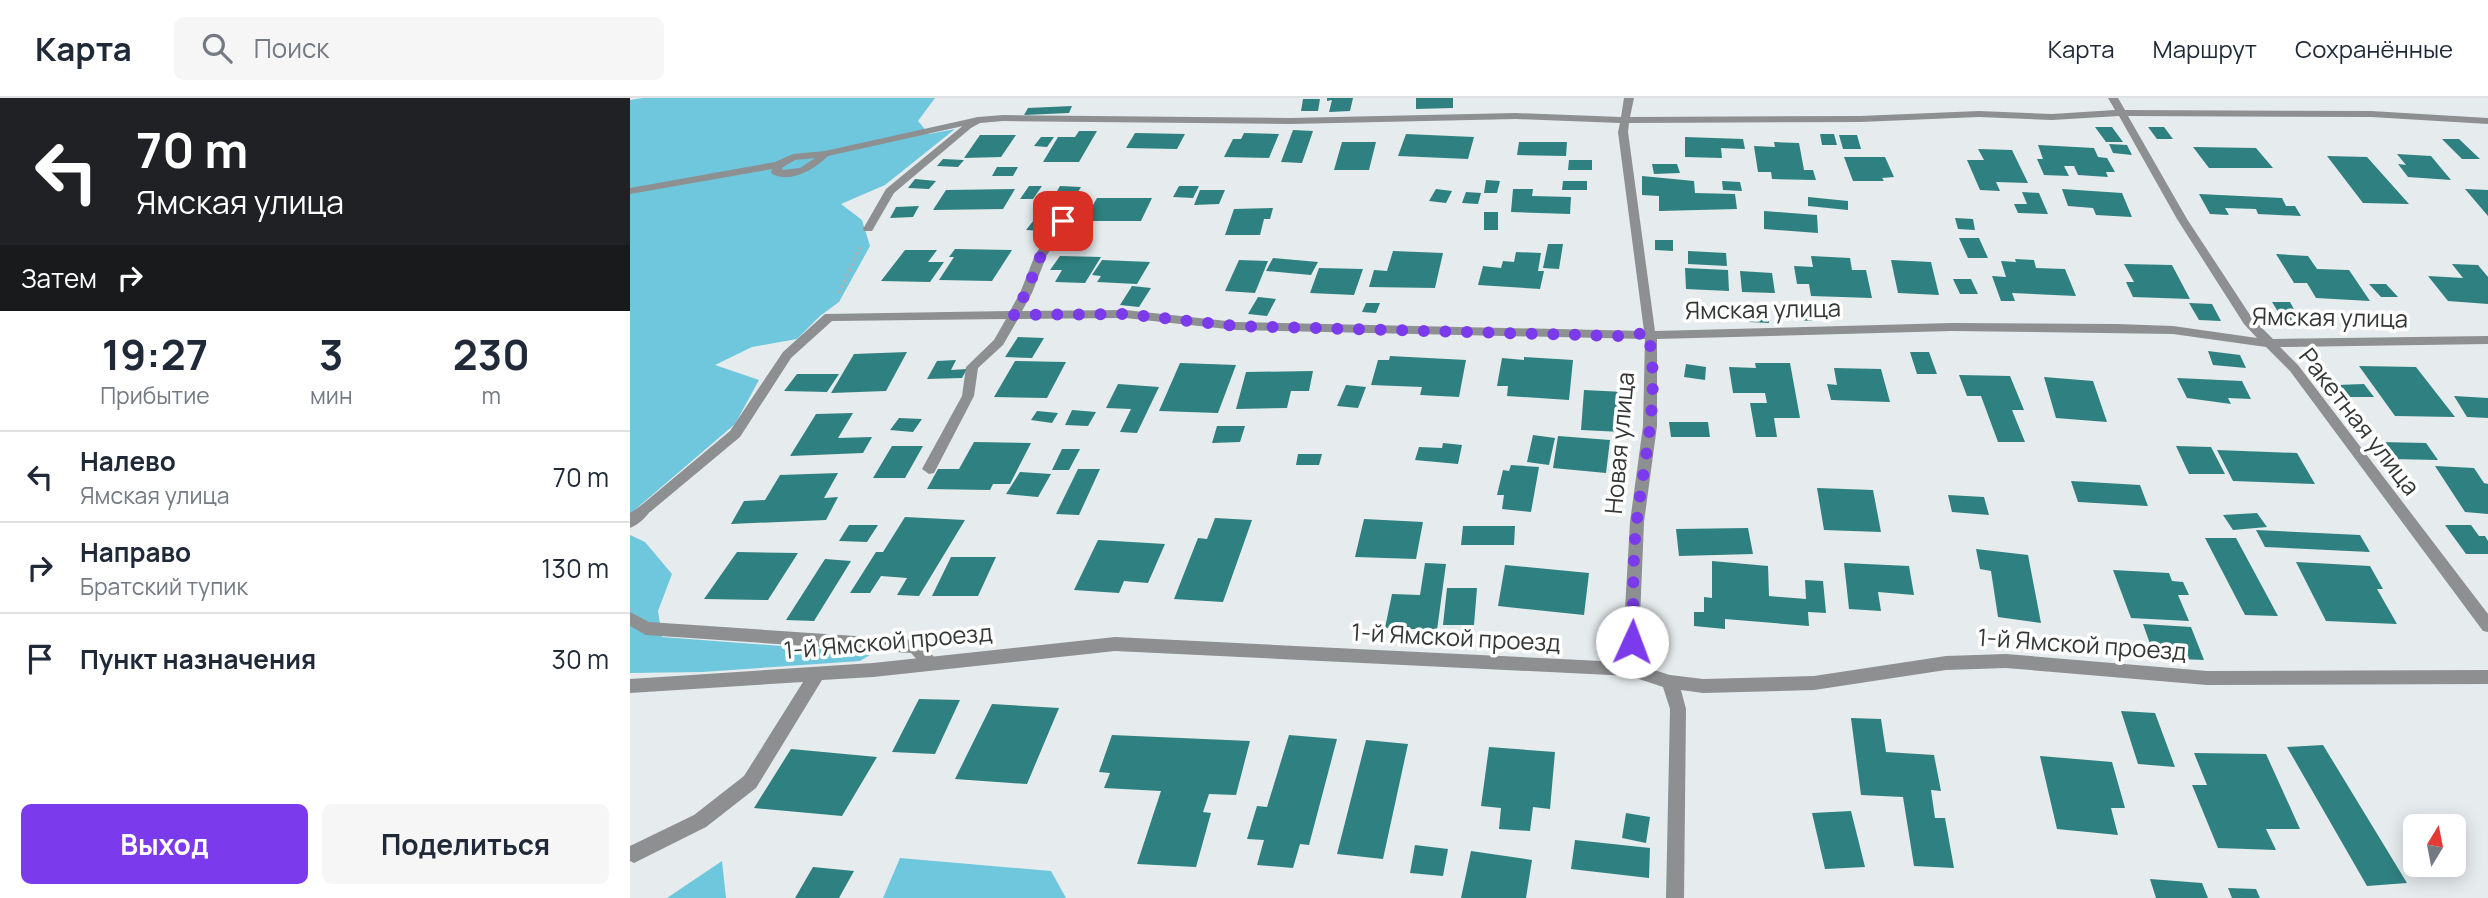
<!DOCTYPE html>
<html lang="ru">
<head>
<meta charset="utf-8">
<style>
	:root { --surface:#fff; --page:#f6f6f7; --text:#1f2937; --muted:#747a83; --line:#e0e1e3; --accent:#7c3aed }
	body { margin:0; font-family:Manrope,sans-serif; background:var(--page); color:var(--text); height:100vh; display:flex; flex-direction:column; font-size:26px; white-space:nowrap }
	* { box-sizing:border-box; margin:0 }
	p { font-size:23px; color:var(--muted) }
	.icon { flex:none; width:38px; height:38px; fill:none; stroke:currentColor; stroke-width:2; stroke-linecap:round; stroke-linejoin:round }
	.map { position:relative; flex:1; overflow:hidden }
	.side { display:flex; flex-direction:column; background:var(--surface); width:630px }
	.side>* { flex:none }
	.top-card { background:#202124; color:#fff; overflow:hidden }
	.needle { width:46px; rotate:10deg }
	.fabs { position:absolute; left:1773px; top:716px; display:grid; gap:14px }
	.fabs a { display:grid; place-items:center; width:63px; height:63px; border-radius:10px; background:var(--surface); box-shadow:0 4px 18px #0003; font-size:35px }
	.pin { position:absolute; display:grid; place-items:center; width:60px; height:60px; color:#fff; margin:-30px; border-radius:14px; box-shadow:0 4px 10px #0006 }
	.me { position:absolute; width:77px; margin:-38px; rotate:2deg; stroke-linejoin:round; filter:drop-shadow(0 0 5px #0008) }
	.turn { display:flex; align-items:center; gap:24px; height:147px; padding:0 21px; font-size:32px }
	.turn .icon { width:91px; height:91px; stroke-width:2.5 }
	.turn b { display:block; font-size:49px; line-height:60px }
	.then { display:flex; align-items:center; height:66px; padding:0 21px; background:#0003; gap:14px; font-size:26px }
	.eta { display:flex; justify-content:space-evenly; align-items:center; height:119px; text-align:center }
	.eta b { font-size:42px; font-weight:700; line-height:49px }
	.action { display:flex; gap:14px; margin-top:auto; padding:14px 21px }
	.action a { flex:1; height:80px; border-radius:10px; background:var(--accent); color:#fff; font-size:28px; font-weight:700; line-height:80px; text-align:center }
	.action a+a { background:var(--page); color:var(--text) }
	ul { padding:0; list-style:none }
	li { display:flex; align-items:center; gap:21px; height:91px; padding:0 21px; border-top:2px solid var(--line) }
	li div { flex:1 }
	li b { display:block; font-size:26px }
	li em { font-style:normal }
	header { display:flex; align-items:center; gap:42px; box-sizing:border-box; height:98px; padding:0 35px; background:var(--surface); border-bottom:2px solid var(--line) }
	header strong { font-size:33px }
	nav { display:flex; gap:38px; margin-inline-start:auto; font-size:24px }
	.search { width:490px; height:63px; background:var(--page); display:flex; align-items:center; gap:18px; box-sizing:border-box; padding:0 24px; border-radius:10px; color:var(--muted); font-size:26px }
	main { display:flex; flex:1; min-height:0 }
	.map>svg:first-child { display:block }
	.green { fill:#6ec7dd }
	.building { fill:#2f8080 }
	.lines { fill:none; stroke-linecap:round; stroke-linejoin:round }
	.path { stroke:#adb1b2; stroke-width:3.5; stroke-dasharray:2.5 3.5; stroke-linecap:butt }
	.lane { fill:#8d8f90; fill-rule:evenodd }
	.street { fill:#8d8f90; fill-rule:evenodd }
	.route { stroke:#7c3aed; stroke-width:12; stroke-dasharray:0 21.6 }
	.labels { text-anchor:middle; stroke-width:7; stroke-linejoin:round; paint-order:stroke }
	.street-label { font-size:24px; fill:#353737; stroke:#fff }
</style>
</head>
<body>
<header>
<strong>Карта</strong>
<div class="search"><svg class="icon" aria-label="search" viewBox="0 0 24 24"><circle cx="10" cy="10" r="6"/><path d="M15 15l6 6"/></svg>Поиск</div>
<nav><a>Карта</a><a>Маршрут</a><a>Сохранённые</a></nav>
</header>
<main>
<section class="side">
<div class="top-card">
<div class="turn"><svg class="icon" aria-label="left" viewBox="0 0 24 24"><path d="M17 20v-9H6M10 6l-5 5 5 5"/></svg><div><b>70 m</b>Ямская улица</div></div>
<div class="then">Затем<svg class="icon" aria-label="right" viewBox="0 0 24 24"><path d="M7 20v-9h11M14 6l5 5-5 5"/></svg></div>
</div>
<div class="eta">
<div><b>19:27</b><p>Прибытие</p></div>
<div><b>3</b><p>мин</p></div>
<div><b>230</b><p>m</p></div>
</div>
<ul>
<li><svg class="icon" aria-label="left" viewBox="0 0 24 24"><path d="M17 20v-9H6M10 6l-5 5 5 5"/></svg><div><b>Налево</b><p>Ямская улица</p></div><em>70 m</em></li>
<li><svg class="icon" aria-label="right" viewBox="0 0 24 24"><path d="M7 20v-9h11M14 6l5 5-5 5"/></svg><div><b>Направо</b><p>Братский тупик</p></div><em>130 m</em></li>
<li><svg class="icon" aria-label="arrive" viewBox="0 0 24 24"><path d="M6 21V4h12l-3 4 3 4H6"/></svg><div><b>Пункт назначения</b></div><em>30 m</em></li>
</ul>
<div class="action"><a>Выход</a><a>Поделиться</a></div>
</section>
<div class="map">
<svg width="1858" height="800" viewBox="0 0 1858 800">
	<rect width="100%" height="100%" fill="#e6ebed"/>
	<path class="green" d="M13,0H305L288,23L299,36L325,31L255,87L211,106L232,122L240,148L209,204L190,218L167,241L122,249L85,267L129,282L105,326L0,416V2Z
		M0,437L15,444L42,476L28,513L32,539L243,555L230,563L72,574L0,575Z
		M270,760L421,773L436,800H253Z
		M92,763L96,800H37Z"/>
	<path class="building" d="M697,0H723L720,13L699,14L702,2L697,3Z
		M786,0H823V10L786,11Z
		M673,1H690L688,13H671Z
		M442,8L439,15L394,17L398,10Z
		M1465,29H1482L1493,44H1476Z
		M1518,29H1534L1543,41H1527Z
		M663,32L683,33L672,65L651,64Z
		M449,33H467L449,64H413L428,39H445Z
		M505,35L555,36L547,51L496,50Z
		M614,35L649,36L639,60L594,59L603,41H611Z
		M776,36L844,39L838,61L768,58Z
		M1190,36H1204L1207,47H1192Z
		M350,37H386L371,59L334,60Z
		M1209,37H1227L1231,51H1213Z
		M411,39H424L417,49L404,48Z
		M1055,39L1113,41L1115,51L1091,50L1092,60L1055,59Z
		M1812,41H1829L1850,61H1832Z
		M712,44H746L739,72H704Z
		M889,44H937L936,58L887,57Z
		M1144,44L1169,45L1174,72H1183L1186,82L1142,81L1141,74H1128L1124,48L1145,49Z
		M1479,46L1497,47L1502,57L1483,55Z
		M1408,47L1464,50L1468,59L1477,60L1485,74H1476L1478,79L1448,77L1444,68H1434L1439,78L1414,77L1407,61H1413Z
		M1563,49L1626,50L1643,70H1579Z
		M1348,51L1382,52L1398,85L1366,84L1370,93L1350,92L1337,62H1354Z
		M1767,56L1801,58L1821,82L1778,79L1768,66L1776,67Z
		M1697,58L1737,59L1779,106L1733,105Z
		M1214,59H1255L1264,79L1252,80L1254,83H1223Z
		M313,61L334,62L328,69L307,68Z
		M939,62H962V72H938Z
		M1022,66H1047L1050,75L1024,76Z
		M367,69H388L383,78H362Z
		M1012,78L1064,83L1065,95L1105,96L1107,111L1029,113V98L1012,97Z
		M285,81L306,83L299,91L278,90Z
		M856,82L870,83L867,95H854Z
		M933,83H957V92H932Z
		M1092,83L1110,84L1112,93L1093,92Z
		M399,88H412L403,101H390Z
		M430,88L451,89L436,115H414Z
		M549,88H569L563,100L543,99Z
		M385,91L373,111L303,112L316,92Z
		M806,91L822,93L816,105L799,103Z
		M883,91H903L902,98L941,99L940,116L881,114Z
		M1432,91L1492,95L1502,119L1466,117L1463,110L1438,108Z
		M1835,91L1858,92V118Z
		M570,92H595L589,106L564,107Z
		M836,94L851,95L848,106L832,105Z
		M1392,94L1409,95L1418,116L1388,115L1384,106H1397Z
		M1569,96L1652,100L1656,108H1665L1671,118L1628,116L1626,111L1595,110L1599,117L1580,116Z
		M1178,99L1218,103V112L1178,108Z
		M467,100H522L511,123H454Z
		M289,108L283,119L260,120L266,109Z
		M643,110L640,121H634L630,137H595L604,111Z
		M1134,113L1187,117L1188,135L1134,131Z
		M854,114H868V132H854Z
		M1325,120L1343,121L1345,132L1328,131Z
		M404,122H419L412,133L396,132Z
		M1329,140H1349L1358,160H1338Z
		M1025,142H1043V153L1025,152Z
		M918,146H933L929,171L913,170Z
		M325,151L382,152L362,183L309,182L324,159H319Z
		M275,152H307L298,164H314L300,184L251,183Z
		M763,153L813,155L805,190L739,189L744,172L757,173Z
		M1058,153L1096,155L1097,168L1058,166Z
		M886,154L911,155L908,173H914L910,191L848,187L853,168L871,170L873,163L884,164Z
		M1646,156L1678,158L1687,171L1719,172L1740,203L1686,200L1677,185H1664Z
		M430,158L471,159L455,185L425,184L432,172H420Z
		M1181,158L1220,160L1222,172H1236L1242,200L1181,198L1179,186H1167L1164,168L1183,169Z
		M643,160L688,164L681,177L636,173Z
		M1385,161L1404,162L1406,170L1435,171L1446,198L1382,195L1385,203H1371L1362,178L1376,179L1371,163L1386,164Z
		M472,162L520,164L507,186L467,184L471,178L462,177Z
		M609,162L638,163L625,195L595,193Z
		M1261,162L1301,164L1309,197L1268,195Z
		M1494,166L1542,167L1560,201L1503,199L1496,184H1504Z
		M1822,166L1848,167L1858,179V206L1818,203L1798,178L1833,180Z
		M689,170L733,171L724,197L680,195Z
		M1055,170L1098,172L1099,193L1056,191Z
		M1110,173L1142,175L1145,195L1112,194Z
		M1323,181H1341L1348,196H1330Z
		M1739,186H1756L1768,199H1751Z
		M502,188L521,190L509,209L490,207Z
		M628,199L646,201L637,218L618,216Z
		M1642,204H1660L1672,226L1655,225Z
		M736,205H750L746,215L732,214Z
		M1559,205L1582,206L1591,223L1569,222Z
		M1162,206H1179L1182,223L1165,222Z
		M1117,207L1137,208L1139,225L1119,224Z
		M388,239L414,240L402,260L375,259Z
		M1578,253L1610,257L1616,270L1583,267Z
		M277,254L256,293L201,295L224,256Z
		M1280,254H1299L1307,276H1287Z
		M760,258L836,262L829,299L790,297L792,289L741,287L748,262H759Z
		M894,259L943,262L939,302L877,298L878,288H867L872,260L894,262Z
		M326,262L321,272L337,271L332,280L297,281L307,263Z
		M385,263L436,264L417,300L364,299Z
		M550,265L606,267L588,315L529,313Z
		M1125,265H1160L1170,320H1144L1147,339H1126L1120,305H1137L1135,295H1103L1099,269L1126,270Z
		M1056,266L1076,269L1075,282L1054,279Z
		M1729,268L1786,269L1825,319L1765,318Z
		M1204,270L1251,271L1260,304L1201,302L1197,286L1207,287Z
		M683,273L679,293H661L657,310L606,311L616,274Z
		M167,276H209L197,294L154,293Z
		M1329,277L1380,278L1394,312H1382L1395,344H1368L1351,298H1337Z
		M1414,279L1463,283L1477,324L1426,320Z
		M1547,280L1612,283L1621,301L1598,300L1601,306L1557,300Z
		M488,286L529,289L507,335L490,334L501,311L476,310Z
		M1734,286L1744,299H1716L1707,287Z
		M716,287L736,289L728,310L707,308Z
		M954,292L994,294L992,334L951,332Z
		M1824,298L1858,300V320L1837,319Z
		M442,312L466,314L458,328L435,327Z
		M407,313L428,315L422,325L401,322Z
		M223,315L208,340L242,339L233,355L160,358L186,316Z
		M269,320L292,321L283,334L260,332Z
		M1039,324H1078L1080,339H1041Z
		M587,328H615L610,344L582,345Z
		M903,337L925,340L919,367L897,364Z
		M928,338L980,342L976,375L923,370Z
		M344,344L401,345L380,386H363L360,392L297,391L308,371H329Z
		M1749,344L1796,345L1808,362L1760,361Z
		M813,345L832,347L828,366L785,362L789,349L812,350Z
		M262,348H293L275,380H243Z
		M1546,348L1581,349L1595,376H1559Z
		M432,351H450L439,372H422Z
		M1587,352L1667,355L1685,386L1603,383Z
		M668,356H692L689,367H666Z
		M881,367L909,369L901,414L872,411L874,397H867L873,372L879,373Z
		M1805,368L1844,370L1854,385L1858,386V416L1835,414Z
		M448,371H470L449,417L426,416Z
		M390,374L421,376L408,399L376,396Z
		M208,375L194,400L208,399L196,422L101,426L114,403L135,402L150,377Z
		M1441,383L1510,387L1518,408L1448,404Z
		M1187,390L1243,392L1251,434L1194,432Z
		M1318,397L1354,399L1359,417L1322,414Z
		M1627,415L1637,429L1603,432L1593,417Z
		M275,419L335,422L289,498L267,497L277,480L251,478L240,495H220L246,454H253Z
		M585,420L622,422L593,504L544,501L568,440L577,441Z
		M734,421L793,424L786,461L725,459Z
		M219,427H248L237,444L209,443Z
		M1815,427H1841L1849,438H1855L1858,443V456H1836Z
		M833,428H885L884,447H831Z
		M1118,430L1123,456L1049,458L1046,431Z
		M1626,432L1730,437L1740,454L1635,449Z
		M1575,440H1606L1648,518L1615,517Z
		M468,442L535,446L518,485L494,483L489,495L444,492Z
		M1346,451L1398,457L1411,525L1368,519L1361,473L1350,471Z
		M107,454L168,455L138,502L74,501Z
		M321,459H366L348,498H302Z
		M195,461L221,463L184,523L156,522Z
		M1082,463L1138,468L1139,498L1176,501L1175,482L1193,483L1196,515L1178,514L1179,528L1095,521V531L1064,528V514H1074V499L1082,500Z
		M1666,464L1740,468L1753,491H1747L1767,526L1696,523Z
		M795,465L816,466L807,532L755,530L762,496L790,497Z
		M1214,465L1279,468L1284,497L1248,494L1251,513L1219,511Z
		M875,467L959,475L954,517L868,508Z
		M1483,472L1539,475L1542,483L1553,484L1559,497H1548L1559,523L1501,520Z
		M817,490H847L844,527H813Z
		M1513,526L1561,529L1574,562L1525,560Z
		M289,601L330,602L305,656L262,654Z
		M362,606L429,610L397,686L325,681Z
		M1491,613L1525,615L1545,669L1508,666Z
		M1221,620L1251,621L1256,654L1304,657L1311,693L1301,692L1305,720H1315L1324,770L1284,768L1273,699L1231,697Z
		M482,637L620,643L606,697L579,696L573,714L581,715L566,769L507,766L531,693L474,690L480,675L469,674Z
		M659,637L707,641L679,747L670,746L663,770L627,767L634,742L617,741L627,708L637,709Z
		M736,642L778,646L753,761L707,756Z
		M1693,647L1777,785L1737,788L1657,649Z
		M859,649L925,654L920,711L903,709L900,733L869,731L871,710L851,708Z
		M161,651L247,659L212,718L124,710Z
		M1564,655L1636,656L1670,731H1636L1646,752L1588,750L1562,687H1577Z
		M1410,658L1482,664L1495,710H1481L1488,737L1427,731Z
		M1221,713L1235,769L1195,771L1182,715Z
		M996,715L1020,719L1016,745L992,740Z
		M945,742L1020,750L1019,780L941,771Z
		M785,747L818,751L813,778L780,775Z
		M841,753L902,762L896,800H831Z
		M183,769L224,773L209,800H165Z
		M1520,781L1572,785L1578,800H1526Z
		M1598,790L1626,791L1630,800H1602Z"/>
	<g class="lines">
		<path class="path" d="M209,195L230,149"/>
		<path class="lane" d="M348,19L351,20V24L198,58C185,71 159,87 141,75L142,71L0,96V90L145,64L163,56L195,53ZM185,60L170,70L152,72L153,69L165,62Z
			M15,405L20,406L22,410C18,418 8,427 0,430V415Z
			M0,514L19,524L285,542L291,544L310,566L308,571C296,575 289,563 281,555L16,537L0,528Z"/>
		<path class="street" d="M994,0H1004L1000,19L1230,18L1349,13L1422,16L1485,12L1478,0H1488L1495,12L1741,13L1858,20V26L1741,19L1498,18L1557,121L1622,220L1643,241L1858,238V246L1650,249L1668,267L1858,516V534L1853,533L1660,273L1636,249L1543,236L1322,233L1027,241V328L1014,424L1008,567L1040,577L1073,581L1184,578L1316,558L1376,556L1577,573L1858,572V586L1577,587L1376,570L1316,572L1184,592L1073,595L1051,592L1056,611L1054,800H1036L1040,611L1033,589L1000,578L485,553L243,579L192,582L126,690L76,729L4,765L0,763V748L64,717L114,678L173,584L0,595V581L243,565L485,539L992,564L1000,424L1013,328L1015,241L606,232L495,220L388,221L373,247L348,270L344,298L304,375L299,376L292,371L332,298L336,269L364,242L376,221L202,223L161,260L110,339L20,414H10L8,410L100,333L153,254L195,216L380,213L390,195L405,157L429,121L433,120L438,123L417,157L402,195L392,213L495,212L606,224L1014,233L988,34L990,25L886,21L660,26L373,23L350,25L341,30L264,95L242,133H234L233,131L256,91L335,26L348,19L373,17L660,20L886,15L991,19ZM1489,18L1547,121L1614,226L1627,240L1543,228L1487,226L1322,225L1025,233L998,34L999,25L1230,24L1349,19L1422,22Z"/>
	</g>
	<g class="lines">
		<path class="route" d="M433,123L411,157L396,195L383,217L495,216L606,228L989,238L1018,235C1031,295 1014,361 1007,421C1002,461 1004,503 1002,544"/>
	</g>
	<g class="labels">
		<g class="street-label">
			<text transform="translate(1133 212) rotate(-1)" y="8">Ямская улица</text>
			<text transform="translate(1700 220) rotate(1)" y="8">Ямская улица</text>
			<text transform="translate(1729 324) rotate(52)" y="8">Ракетная улица</text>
			<text transform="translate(990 345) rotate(-85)" y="8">Новая улица</text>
			<text transform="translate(826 540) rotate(3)" y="8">1-й Ямской проезд</text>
			<text transform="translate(258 544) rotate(-5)" y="8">1-й Ямской проезд</text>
			<text transform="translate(1452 547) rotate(4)" y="8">1-й Ямской проезд</text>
		</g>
	</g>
</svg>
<div class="fabs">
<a><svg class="needle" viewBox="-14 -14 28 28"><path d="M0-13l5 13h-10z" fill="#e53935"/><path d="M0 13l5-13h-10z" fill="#747a83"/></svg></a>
</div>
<div class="pin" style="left:433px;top:123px;background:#d93025"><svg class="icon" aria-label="arrive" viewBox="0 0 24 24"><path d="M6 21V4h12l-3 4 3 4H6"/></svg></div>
<svg class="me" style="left:1002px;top:544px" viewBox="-20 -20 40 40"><circle r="19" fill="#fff"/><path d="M0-13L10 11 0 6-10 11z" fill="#7c3aed"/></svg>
</div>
</main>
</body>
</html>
